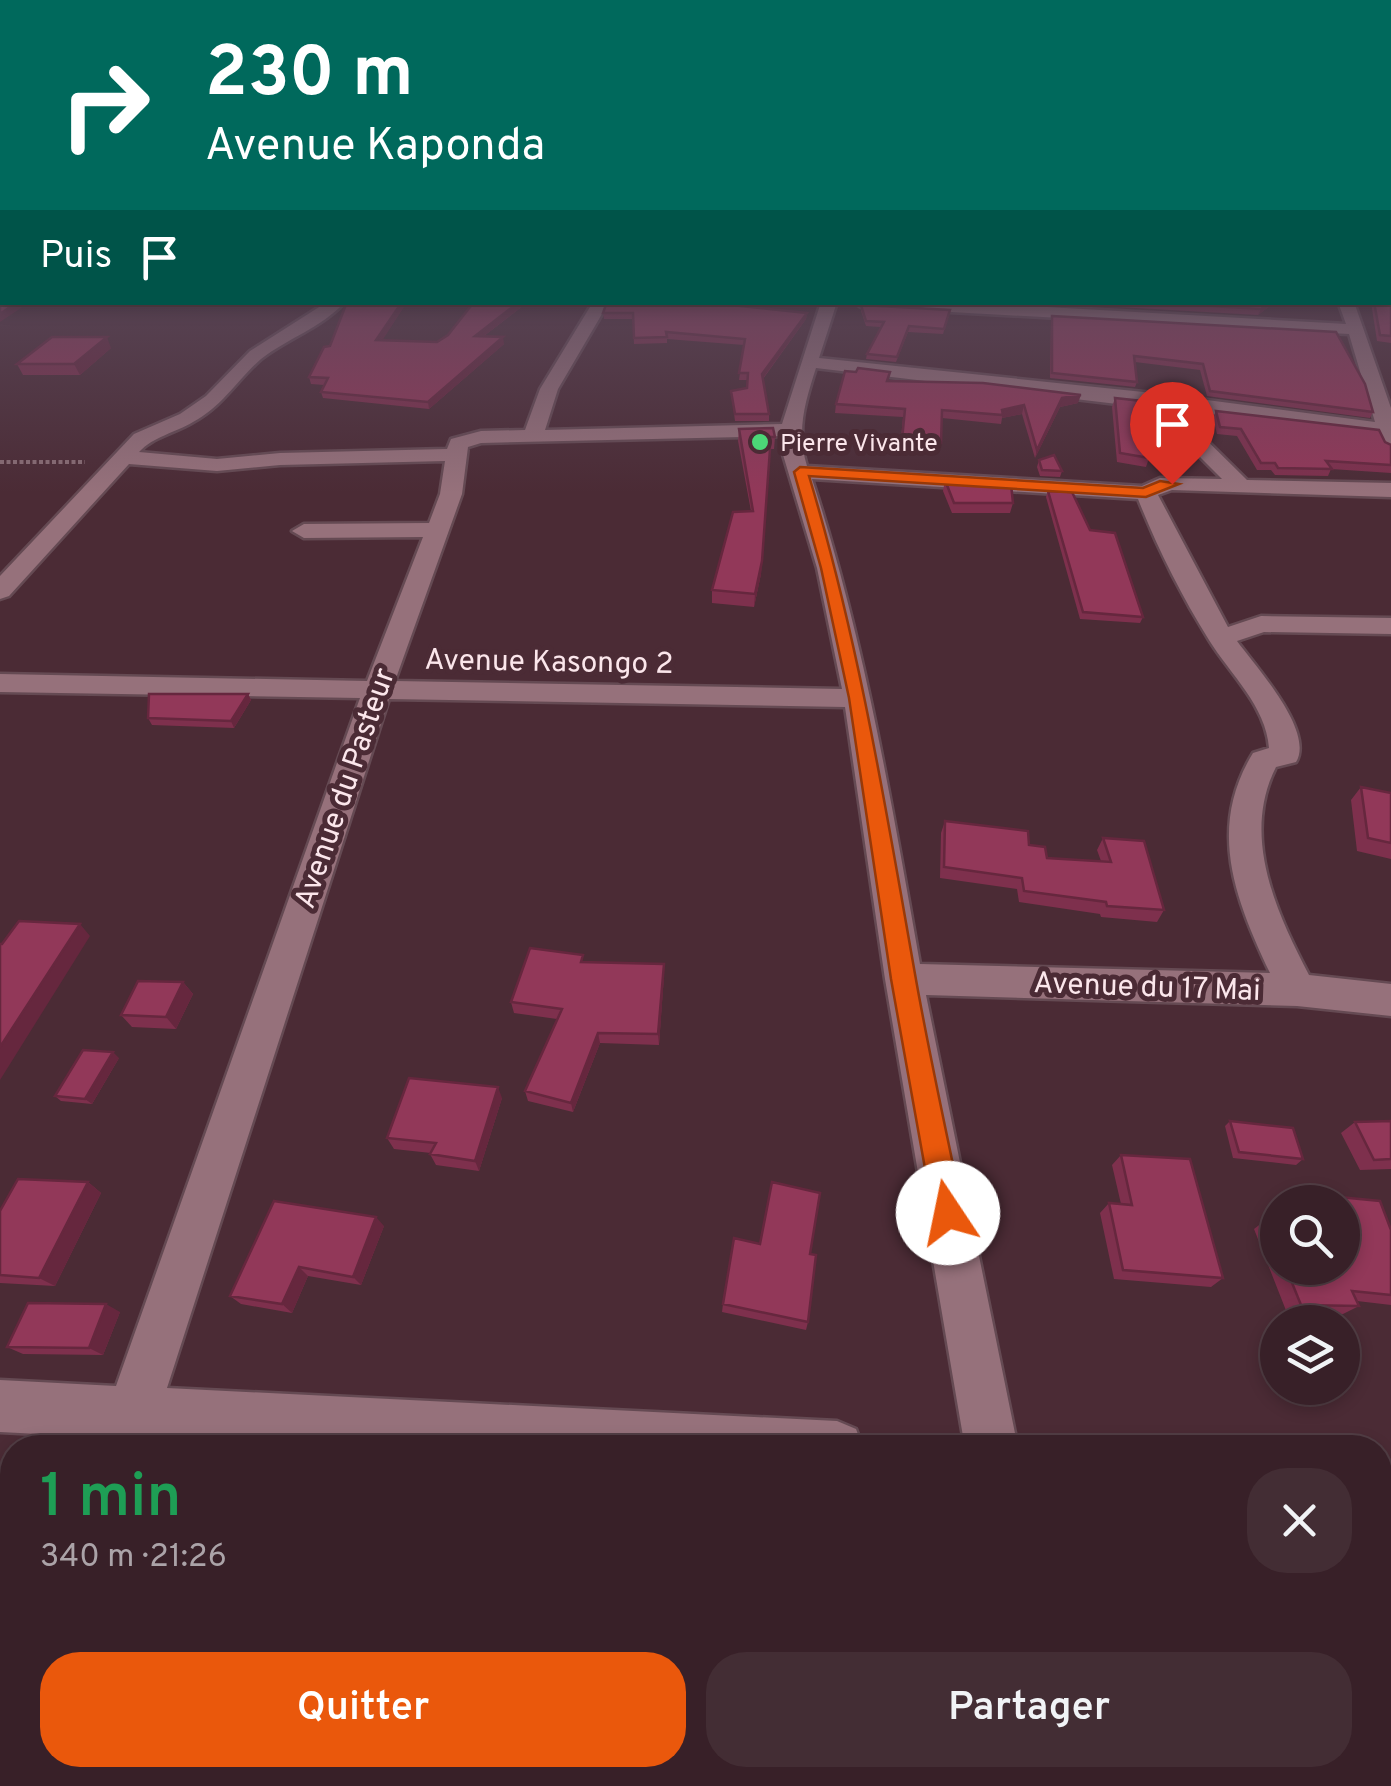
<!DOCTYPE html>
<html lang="fr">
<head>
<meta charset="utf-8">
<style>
	:root { --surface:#382028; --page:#432d34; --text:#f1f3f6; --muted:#aba3a8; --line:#523e45; --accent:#ea580c }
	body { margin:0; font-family:Overpass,sans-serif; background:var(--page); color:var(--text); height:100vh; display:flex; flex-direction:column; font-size:38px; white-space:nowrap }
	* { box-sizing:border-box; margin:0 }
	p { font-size:32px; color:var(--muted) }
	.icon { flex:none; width:55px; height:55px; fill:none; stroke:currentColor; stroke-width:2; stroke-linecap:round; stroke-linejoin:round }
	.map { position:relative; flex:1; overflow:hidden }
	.drawer { position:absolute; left:0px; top:1435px; width:1392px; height:352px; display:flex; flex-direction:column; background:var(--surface); border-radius:40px 40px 0 0; box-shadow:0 5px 15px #0003,0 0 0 2px var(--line) }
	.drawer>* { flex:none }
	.banner { position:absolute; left:0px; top:0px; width:1392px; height:305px; box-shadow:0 5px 15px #0003,0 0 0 2px var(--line); background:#00695c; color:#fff; overflow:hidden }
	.fabs { position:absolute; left:1260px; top:1185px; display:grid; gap:20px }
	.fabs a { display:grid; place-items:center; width:100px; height:100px; border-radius:50%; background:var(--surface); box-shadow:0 5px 15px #0003,0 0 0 2px var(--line); font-size:50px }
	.pin { position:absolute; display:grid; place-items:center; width:85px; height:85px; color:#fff; margin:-102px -42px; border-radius:50% 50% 50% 0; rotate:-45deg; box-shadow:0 0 10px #0007 }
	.pin .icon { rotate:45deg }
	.me { position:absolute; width:110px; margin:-55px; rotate:349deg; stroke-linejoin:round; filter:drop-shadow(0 0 8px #0008) }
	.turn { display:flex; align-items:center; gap:35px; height:210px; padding:0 40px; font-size:45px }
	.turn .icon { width:130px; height:130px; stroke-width:2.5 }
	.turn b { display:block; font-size:70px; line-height:85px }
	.then { display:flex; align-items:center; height:95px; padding:0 40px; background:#0003; gap:20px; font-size:38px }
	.round { display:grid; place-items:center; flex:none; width:105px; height:105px; border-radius:40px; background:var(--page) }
	.headline { display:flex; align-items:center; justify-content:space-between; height:170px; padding:0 40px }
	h1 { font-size:60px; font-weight:600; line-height:75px; color:#1e9e55 }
	.button { display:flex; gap:20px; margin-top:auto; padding:20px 40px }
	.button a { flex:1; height:115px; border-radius:40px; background:var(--accent); color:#fff; font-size:40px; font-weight:600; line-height:115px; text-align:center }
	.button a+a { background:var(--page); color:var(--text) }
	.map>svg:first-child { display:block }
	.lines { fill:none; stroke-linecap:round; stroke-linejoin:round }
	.minor-casing { stroke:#654a53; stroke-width:5 }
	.path { stroke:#896d75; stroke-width:4; stroke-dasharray:4 2.5; stroke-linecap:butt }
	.minor { fill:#96717b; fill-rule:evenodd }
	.wall { fill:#7e304d }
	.shaded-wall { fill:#66273e }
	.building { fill:#923859; stroke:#66273e; stroke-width:2.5 }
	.route { fill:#ea580c; stroke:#983908; stroke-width:2.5 }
	.poi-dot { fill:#4cd677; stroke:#4b2b35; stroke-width:4 }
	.labels { text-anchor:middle; stroke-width:10; stroke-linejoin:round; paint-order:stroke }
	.far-poi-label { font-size:25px; fill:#fbe6eb; stroke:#4b2b35; text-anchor:start }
	.street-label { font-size:30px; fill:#fbe6eb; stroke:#4b2b35 }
</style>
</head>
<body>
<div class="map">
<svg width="1391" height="1786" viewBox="0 0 1391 1786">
	<rect width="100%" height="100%" fill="#4b2b35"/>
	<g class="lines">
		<g class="minor-casing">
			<path id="minor" d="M1391,299V309L1373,302H1390Z
				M327,302H345C321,328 288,338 261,359C237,380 222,407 193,422C175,433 154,436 139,452L217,459L280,453L447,449L451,439L481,431L525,430L540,389L593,302H609L558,389L545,430L782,424L821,302H837L819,358L1153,393L1375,422L1349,334L861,307L853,302H957L1346,324L1338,302H1354L1391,408V450L1384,448L1378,434L1176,410L1247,480L1391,483V497L1172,490L1158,495L1228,627L1261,616L1391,618V634L1264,632L1237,641C1255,666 1315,731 1296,762L1276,767C1241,836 1276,912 1309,975L1391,984V1016L1297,1006L926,995L1018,1448H965L885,979L845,707L389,699L167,1388L837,1421L856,1429L863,1448H307L150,1440L148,1448H95L98,1437L0,1432V1380L116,1386L360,698L0,692V674L367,681L423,537L304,538L292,531L304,524L429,523L440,494L445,461L280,465L217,471L129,464L9,596L0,599V576L134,434L180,414L206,396L250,351ZM816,368L1151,408L1222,479L1160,478L1142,486L807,466C796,431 805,402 816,368ZM781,436V448L817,568L842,689L395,681L462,494L468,447L481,443ZM812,479L1138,499C1157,547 1181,595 1209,640C1230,674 1266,706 1269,748L1253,753C1207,828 1235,899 1270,973L920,964C891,800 864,637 812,479Z
				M12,1717V1775H34L30,1786H0V1722Z
				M1018,1775H1082L1084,1786H1020Z"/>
		</g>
		<path class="path" d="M0,462H85"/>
		<use href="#minor" class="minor"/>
	</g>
	<path class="wall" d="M407,302L382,340L437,342L448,335L474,302H528L484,336L504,344L429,409L323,398L321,392L324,385L311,384L309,377L330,346Z
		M1032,302H1275L1258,315Z
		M1371,302L1391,304V343L1377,341Z
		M861,305L950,310L943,334L908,332L896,362L866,359L867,354L881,327L866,326L861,311Z
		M603,313H807L806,319L763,379L769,414V421H735L731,391L747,388V380H739L744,345L667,339V343L634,344L633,319H604Z
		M1052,316L1373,412L1370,418L1207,396L1200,370L1135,362L1137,382L1135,387L1050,378L1051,321Z
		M111,348L80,375H23L17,364Z
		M889,381L1078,403L1060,407L1035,458L1022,414L1002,418L1001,424L942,418L939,452L900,449L903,417L835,413L836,404Z
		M1115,398L1149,458L1146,467L1117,462L1112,407Z
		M1216,411L1385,442L1391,445V473L1331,469L1328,476L1275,475L1271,470H1257L1237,436L1217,434L1213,418Z
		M739,429L775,437L774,449H770L761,574L754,607L712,603V590L751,511L738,441Z
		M1039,460L1062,471L1060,477L1040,476L1037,467Z
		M945,480L1013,503L1010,513H952L943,491Z
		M1048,491L1090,530L1143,617L1140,623L1080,619L1046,497Z
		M248,694L251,700L234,728L152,725L148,718Z
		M1361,787L1391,793V859L1357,851L1351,800Z
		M945,821L1029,845L1047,858L1101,861L1097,850L1103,838L1164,910L1157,922L1101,917L1100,914L1019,902L1017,889L940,878L941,833Z
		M584,962L664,975L659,1045L600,1043L573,1112L528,1101L525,1091L557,1019L514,1013L511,1002Z
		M183,982L193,994L176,1029L132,1027L121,1015Z
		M119,1058L92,1104L61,1101L55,1096Z
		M502,1098L479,1171L436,1165L430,1154L431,1153L394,1149L387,1138Z
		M1230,1121L1303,1159L1296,1165L1233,1158L1225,1126Z
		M1391,1121V1169L1360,1170L1341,1133L1355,1122Z
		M1121,1155L1223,1278L1211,1287L1114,1279L1100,1213L1109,1203L1121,1204L1112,1165Z
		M88,1182L101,1193L55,1286L0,1283V1211Z
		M1339,1197L1391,1230V1305L1357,1301L1359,1306L1343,1314L1287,1313L1254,1229L1267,1219L1278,1220V1268H1342V1202H1331Z
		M384,1226L361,1285L308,1276L292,1313L241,1304L230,1296Z
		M723,1304L808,1322L806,1330L722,1312Z
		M120,1312L103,1355L23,1354L7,1347Z
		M1151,1775H1220L1222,1786H1153Z
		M1265,1775H1380L1391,1786H1268Z"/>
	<path class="shaded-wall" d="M17,302H30L0,322V314Z
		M402,302H407L378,347L376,340Z
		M519,302H528L476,342L475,336Z
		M1270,302H1275L1258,315L1261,309Z
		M807,313L806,319L761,381L762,374Z
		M107,337L111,348L80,375L74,364Z
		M503,337L504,344L429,409L428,402Z
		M1081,395L1078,403L1060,407L1035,458L1037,450L1062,398Z
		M1024,405L1022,414L1002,418V410Z
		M770,449L761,574L754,607L755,594Z
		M248,694L251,700L234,728L231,721Z
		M80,924L90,936L0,1080V1047Z
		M664,964V975L659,1045L658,1034Z
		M183,982L193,994L176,1029L166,1017Z
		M598,1033L600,1043L573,1112L571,1103Z
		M113,1052L119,1058L92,1104L85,1099Z
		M498,1087L502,1098L479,1171L475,1161Z
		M88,1182L101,1193L55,1286L39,1278Z
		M376,1217L384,1226L361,1285L353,1277Z
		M299,1267L308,1276L292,1313L282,1304Z
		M106,1304L120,1312L103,1355L89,1348Z"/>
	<path class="building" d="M0,243H2V271L0,269Z
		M1390,248L1391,251L1390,290Z
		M2,279V302H17L0,314V281Z
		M347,302H402L376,340L437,342L448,335L474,302H519L475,336L503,337L428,402L321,392L328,378L309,377L324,347L330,346Z
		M607,302H703L807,313L762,374L769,414H735L731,391L747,388L748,373H739L745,339L666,332L667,337L634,338L633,313H603Z
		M1143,302H1270L1261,309Z
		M1374,302L1391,304V336L1380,335Z
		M861,305L950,310L944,329L909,326L897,357L867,354L884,322L866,321Z
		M1052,316L1336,332L1365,384L1373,412L1210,391L1203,364L1134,356L1137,382L1052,373Z
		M52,337H107L74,364H17Z
		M858,368L890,372L887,381L983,383L1081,395L1062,398L1037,450L1024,405L1002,410L1003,415L942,410L941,443L902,440L905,409L836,404L845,371L856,372Z
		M1115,398L1142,401L1149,458L1120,453Z
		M1216,411L1379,430L1385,442L1391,445V465L1326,461L1332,469L1278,468L1275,463H1261L1241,429L1220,427Z
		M773,428L775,437H767L770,449L762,561L755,594L712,590L733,512L753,511L739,429Z
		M1054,455L1062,471L1042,470L1039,460Z
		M945,480L1011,484L1013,503H954Z
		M1048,491L1072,492L1090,530L1115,533L1143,617L1083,612Z
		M149,694H248L231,721L148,718Z
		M1361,787L1391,793V843L1368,838Z
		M945,821L1028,831L1029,845L1045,847L1047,858L1111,862L1103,838L1144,841L1164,910L1107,906L1106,902L1024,891L1022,878L944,867Z
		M19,921L80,924L0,1047V944H2Z
		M530,948L583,955L581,962L664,964L658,1034L598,1033L571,1103L525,1091L562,1009L511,1002Z
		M138,981L183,982L166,1017L121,1015Z
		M83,1050L113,1052L85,1099L55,1096Z
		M409,1078L498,1087L475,1161L430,1154L436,1143L387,1138Z
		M1230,1121L1293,1128L1303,1159L1239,1152Z
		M1391,1121V1159L1374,1160L1355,1122Z
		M1121,1155L1190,1159L1223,1278L1123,1270L1109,1203L1132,1205Z
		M18,1179L88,1182L39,1278L0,1275V1211Z
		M772,1182L820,1193L810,1254L816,1255L808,1322L723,1304L734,1238L760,1244Z
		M1339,1197L1380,1201L1391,1230V1295L1352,1291L1359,1306L1301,1305L1286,1268H1342V1220H1347L1342,1208V1202H1340Z
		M274,1201L376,1217L353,1277L299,1267L282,1304L230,1296Z
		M1267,1219L1278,1220V1245Z
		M28,1303L106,1304L89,1348L7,1347Z
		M1380,1730L1391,1765V1786H1285L1283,1775H1380Z
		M1158,1775H1220L1222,1786H1160Z"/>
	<linearGradient id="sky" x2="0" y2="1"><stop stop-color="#29181d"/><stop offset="0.49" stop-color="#5b4a5c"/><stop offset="1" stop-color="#5b4a5c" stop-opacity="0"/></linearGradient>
	<rect width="1391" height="493" fill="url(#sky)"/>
	<path class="route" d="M800,467L1143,488L1160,481L1179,484L1146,497L809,476C859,642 885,804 915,974C929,1054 947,1134 963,1213L958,1224L948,1228L937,1224L933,1213L891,979L849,698L821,568L794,472Z"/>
	<circle class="poi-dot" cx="760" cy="442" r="10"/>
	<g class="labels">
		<g class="far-poi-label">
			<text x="780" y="451">Pierre Vivante</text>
		</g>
		<g class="street-label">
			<text transform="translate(549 661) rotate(1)" y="10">Avenue Kasongo 2</text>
			<text transform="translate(344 788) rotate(-71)" y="10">Avenue du Pasteur</text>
			<text transform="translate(1147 986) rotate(2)" y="10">Avenue du 17 Mai</text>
		</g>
	</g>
</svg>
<div class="fabs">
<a><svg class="icon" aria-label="search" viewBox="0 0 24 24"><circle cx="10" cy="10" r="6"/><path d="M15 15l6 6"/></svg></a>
<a><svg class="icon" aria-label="layers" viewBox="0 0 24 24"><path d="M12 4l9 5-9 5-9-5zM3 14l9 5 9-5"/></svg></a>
</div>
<div class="pin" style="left:1172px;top:484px;background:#d93025"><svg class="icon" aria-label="arrive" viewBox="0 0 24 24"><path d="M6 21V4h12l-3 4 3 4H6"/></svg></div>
<svg class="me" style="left:948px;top:1213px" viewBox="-20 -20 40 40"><circle r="19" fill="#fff"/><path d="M0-13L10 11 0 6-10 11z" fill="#ea580c"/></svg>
<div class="banner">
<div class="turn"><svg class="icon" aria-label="right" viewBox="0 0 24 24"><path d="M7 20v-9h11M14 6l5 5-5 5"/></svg><div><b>230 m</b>Avenue Kaponda</div></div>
<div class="then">Puis<svg class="icon" aria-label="arrive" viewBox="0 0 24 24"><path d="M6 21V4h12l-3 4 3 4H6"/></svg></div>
</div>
<section class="drawer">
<div class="headline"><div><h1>1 min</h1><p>340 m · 21:26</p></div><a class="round"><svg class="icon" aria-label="close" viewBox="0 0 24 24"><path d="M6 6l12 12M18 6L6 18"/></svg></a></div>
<div class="button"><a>Quitter</a><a>Partager</a></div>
</section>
</div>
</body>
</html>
